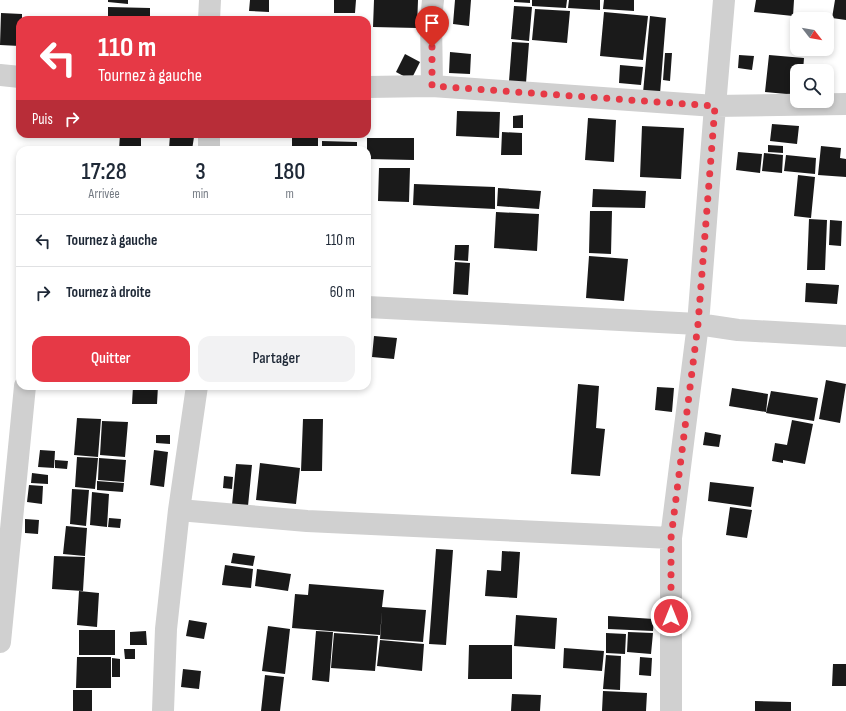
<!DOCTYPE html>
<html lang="fr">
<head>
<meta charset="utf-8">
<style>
	:root { --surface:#fff; --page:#f2f2f3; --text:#1f2937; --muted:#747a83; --line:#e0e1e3; --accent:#e63946 }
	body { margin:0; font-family:"Sofia Sans Condensed",sans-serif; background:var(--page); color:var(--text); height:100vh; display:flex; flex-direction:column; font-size:15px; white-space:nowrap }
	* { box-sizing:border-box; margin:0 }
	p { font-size:13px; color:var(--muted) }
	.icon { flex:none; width:22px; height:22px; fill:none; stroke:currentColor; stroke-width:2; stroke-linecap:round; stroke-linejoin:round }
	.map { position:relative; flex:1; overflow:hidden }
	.sheet { position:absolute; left:16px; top:146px; width:355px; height:244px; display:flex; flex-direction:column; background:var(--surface); border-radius:12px; box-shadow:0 2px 6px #0003 }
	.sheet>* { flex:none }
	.banner { position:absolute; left:16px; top:16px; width:355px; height:122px; border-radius:12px; box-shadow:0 2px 6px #0003; background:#e63946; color:#fff; overflow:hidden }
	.needle { width:26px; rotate:121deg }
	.tools { position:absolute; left:790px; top:12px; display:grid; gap:8px }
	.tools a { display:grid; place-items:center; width:44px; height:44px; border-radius:8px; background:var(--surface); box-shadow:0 2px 6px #0003; font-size:20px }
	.pin { position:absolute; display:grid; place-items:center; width:34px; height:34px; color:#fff; margin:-41px -17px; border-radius:50% 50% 50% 0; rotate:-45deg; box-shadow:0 0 4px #0007 }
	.pin .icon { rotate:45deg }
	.me { position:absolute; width:44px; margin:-22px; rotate:0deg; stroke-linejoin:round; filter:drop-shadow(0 0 3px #0008) }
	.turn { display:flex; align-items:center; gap:14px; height:84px; padding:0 16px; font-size:18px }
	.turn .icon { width:52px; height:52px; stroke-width:2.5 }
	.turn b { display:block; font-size:28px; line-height:34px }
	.then { display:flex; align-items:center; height:38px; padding:0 16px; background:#0003; gap:8px; font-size:15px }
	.eta { display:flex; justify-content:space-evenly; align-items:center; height:68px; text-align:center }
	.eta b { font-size:24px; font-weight:600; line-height:28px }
	.cta { display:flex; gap:8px; margin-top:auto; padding:8px 16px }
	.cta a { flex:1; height:46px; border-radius:12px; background:var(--accent); color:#fff; font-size:16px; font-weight:600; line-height:46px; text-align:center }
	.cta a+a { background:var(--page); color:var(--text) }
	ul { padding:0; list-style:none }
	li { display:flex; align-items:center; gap:12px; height:52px; padding:0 16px; border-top:1px solid var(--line) }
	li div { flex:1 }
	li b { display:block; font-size:15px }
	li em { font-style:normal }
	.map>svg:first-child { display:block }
	.building { fill:#1a1a1a }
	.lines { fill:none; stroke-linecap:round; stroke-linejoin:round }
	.minor { stroke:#d0d0d0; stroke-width:22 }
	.route { stroke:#e63946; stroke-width:7; stroke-dasharray:0 12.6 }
</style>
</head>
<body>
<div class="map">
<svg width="846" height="711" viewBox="0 0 846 711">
	<rect width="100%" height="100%" fill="#fff"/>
	<path class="building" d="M108,0H128V4L108,2Z
		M250,0H269V12L249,11Z
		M334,0H356L355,13H334Z
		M374,0H418L417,28L373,27Z
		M455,0H471L469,26L453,24Z
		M514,0H530V3L514,2Z
		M532,0H567L566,8L532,6Z
		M569,0H600V10L568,8Z
		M604,0H634V11L603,9Z
		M756,0H794L793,16L754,12Z
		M835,0H846V20L832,18Z
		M514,6L532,7L529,41L511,39Z
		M108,7L150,8V20H108Z
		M535,9L570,11L567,43L532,40Z
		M604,12L648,16L643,60L600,56Z
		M1,13L22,14V20H20V46L0,45Z
		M311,16L337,17V20H311Z
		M650,16L666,18L660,94L643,93Z
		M512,42L529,43L526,83L509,81Z
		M450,52L471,54L470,74L449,73Z
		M665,53H672L670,81L663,80Z
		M405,54L420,62L411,80L396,72Z
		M739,55L754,56L752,70L738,68Z
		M769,55L804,58L803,71H797V95L765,92Z
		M620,65L643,67L641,85L619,83Z
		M457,111L500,112L499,138L456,136Z
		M523,115V128H513V116Z
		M588,118L616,120L614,162L585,160Z
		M772,124L799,126L797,144L770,141Z
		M642,126L684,128L681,179L640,177Z
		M502,132L522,133V155H501Z
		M120,134H141V150H119Z
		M292,134H318V150H292Z
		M170,135L194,137L192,150L169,149Z
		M367,138H414V160L367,159Z
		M322,141L357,142V150H322Z
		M768,145L783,146V153L768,152Z
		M821,146L841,148L840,158L846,159V177L818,175Z
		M738,152L762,154L760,173L736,170Z
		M764,153L783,155L782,173L762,171Z
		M786,155L816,158L815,174L784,171Z
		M379,168H410L409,202L378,201Z
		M798,175L815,177L811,218L794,216Z
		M414,184L495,187V209L413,205Z
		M498,188L541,191L539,209L497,206Z
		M593,189L646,191L645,208L592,207Z
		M590,211H612L611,254L589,253Z
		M496,212L539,214L537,251L494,248Z
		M809,219L827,220L825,270H807Z
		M830,220L842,221L841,246L829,245Z
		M455,245H469L468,261L454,260Z
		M589,256L628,259L624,301L586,298Z
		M455,262L470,263L468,295L453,294Z
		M806,283L839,285L837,304L805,302Z
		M374,336L397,338L394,359L372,357Z
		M826,380L846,384L840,423L819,419Z
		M578,384L599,386L596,428L605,429L600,476L571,474Z
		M133,386H158L157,404H132Z
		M657,387L674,388L672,412L655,410Z
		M732,388L768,394L766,412L729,406Z
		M771,391L818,398L814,421L766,413Z
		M77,418L101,419L98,457L74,455Z
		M303,419H323L322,471H301Z
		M792,420L813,424L805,464L783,460V463L772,461L775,443L787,445Z
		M102,421L128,422L125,457L100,455Z
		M705,432L721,435L719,447L703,445Z
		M156,435H170V444L156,443Z
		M40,450L55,451L54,468L38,467Z
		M154,450L168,452L164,487L150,485Z
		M77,457L98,458L95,489L75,487Z
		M99,458L126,460L124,482L98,480Z
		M55,460L68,461L67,469L55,468Z
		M260,463L300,468L296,504L256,500Z
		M236,464L252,465L248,506L232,505Z
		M32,473L48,475V484L31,483Z
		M224,476L233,477L232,489L223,488Z
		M97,481L124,483L123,492L97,490Z
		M710,482L754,487L751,507L708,501Z
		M29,485L43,486L42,504L27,502Z
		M72,489L89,490L86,526L70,524Z
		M92,492L109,494L107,527L90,525Z
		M730,507L752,510L747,538L726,535Z
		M109,518L121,519L120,528L108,527Z
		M25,519L39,520L38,534L25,533Z
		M66,526L87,528L85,556L63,554Z
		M436,549L453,550L446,645L429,644Z
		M502,551L520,552L517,598L485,596L487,570L501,571Z
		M233,553L255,556L253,566L231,563Z
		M54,556L85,557L83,591L52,589Z
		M225,565L253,569L251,588L222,585Z
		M257,569L291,574L288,591L255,586Z
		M309,584L384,590L382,607L426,610L423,642L380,639L382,611L380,635L292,628L295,594L308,595Z
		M79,591L99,593L97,627L77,625Z
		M516,615L557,618L555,649L514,646Z
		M608,616L654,619L653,631L608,629Z
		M189,620L207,623L204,639L186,636Z
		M268,626L290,629L285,674L262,671Z
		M79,630H115V655H79Z
		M146,631L147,645H130V632Z
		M316,631L333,632L329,682L312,680Z
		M628,632L653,633L651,654L627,652Z
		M334,633L378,636L375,671L331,668Z
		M606,633L626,634L625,654L606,653Z
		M380,640L424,644L422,671L377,666Z
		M469,645H512V679H468Z
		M564,648L604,651L602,671L563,668Z
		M124,649H135V659H125Z
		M606,655L621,656L620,690L603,689Z
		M77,657H111V688H76Z
		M640,657L652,658L651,676L639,675Z
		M112,658L120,659V677H112Z
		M833,664H846V686H832Z
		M183,669L201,671L199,689L181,687Z
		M265,675L284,677L280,711H261Z
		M73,690H92V711H73Z
		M603,691L647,693L646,711H602Z
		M512,694L541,695L540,711H511Z
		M755,701L791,702V711H755Z"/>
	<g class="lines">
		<path class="minor" d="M209,20L210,0
			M0,75L20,77
			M432,86L431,20L433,0
			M367,87L432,86L715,106L724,0
			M209,150V134
			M367,307L698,324L715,106L846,104
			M179,510L307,521L671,538
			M0,642L25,386
			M163,711L166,629L179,510L197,386
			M671,711V538L698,324L738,330L846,336"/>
	</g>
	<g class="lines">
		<path class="route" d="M432,47V86L715,106L698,324L671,538V616"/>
	</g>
</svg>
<div class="tools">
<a><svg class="needle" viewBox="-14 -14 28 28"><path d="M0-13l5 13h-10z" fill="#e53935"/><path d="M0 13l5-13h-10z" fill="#747a83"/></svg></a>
<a><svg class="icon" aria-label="search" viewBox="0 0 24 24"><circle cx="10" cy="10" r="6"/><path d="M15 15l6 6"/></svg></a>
</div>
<div class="pin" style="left:432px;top:47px;background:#d93025"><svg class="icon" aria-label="arrive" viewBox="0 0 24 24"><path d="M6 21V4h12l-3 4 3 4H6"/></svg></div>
<svg class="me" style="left:671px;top:616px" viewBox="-20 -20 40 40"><circle r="17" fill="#e63946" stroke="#fff" stroke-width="3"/><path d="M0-11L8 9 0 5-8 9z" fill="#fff"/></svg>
<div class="banner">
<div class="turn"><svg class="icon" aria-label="left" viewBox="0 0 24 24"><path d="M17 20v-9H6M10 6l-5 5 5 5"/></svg><div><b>110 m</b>Tournez à gauche</div></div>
<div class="then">Puis<svg class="icon" aria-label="right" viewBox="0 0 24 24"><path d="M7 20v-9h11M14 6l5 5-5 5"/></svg></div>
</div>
<section class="sheet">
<div class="eta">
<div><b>17:28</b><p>Arrivée</p></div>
<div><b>3</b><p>min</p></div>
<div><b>180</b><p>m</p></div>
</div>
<ul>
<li><svg class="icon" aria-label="left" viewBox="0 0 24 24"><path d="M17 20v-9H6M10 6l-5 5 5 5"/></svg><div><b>Tournez à gauche</b></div><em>110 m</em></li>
<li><svg class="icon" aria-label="right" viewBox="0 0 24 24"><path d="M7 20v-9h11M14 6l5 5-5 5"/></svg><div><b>Tournez à droite</b></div><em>60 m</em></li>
</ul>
<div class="cta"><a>Quitter</a><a>Partager</a></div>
</section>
</div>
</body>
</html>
